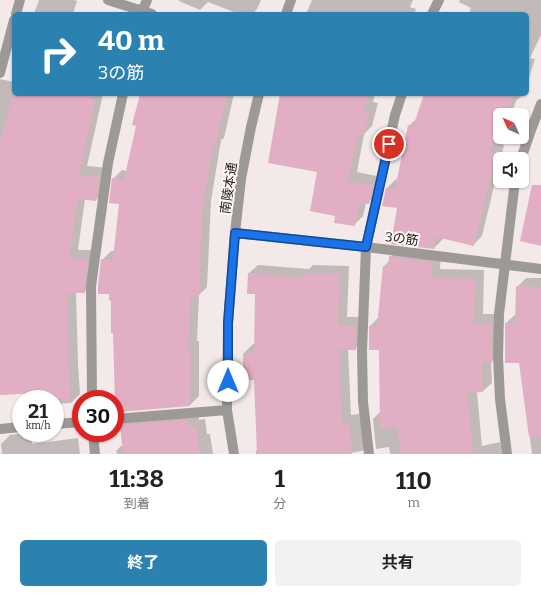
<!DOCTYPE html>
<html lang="ja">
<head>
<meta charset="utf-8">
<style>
	:root { --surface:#fff; --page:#f2f2f2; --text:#222; --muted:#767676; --accent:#2b82b1 }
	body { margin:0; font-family:Bitter,"Noto Sans JP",serif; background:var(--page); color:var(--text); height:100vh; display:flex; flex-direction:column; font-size:15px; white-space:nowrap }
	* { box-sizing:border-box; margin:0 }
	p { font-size:13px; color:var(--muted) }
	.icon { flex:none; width:22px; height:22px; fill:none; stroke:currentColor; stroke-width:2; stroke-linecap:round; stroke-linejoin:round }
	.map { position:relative; height:454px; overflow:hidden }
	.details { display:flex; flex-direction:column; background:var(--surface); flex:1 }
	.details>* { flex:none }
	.top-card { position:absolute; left:12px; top:12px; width:517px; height:84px; border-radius:6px; box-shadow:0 1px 3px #0004; background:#2b82b1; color:#fff; overflow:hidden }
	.needle { width:26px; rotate:315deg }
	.fabs { position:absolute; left:493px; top:108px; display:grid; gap:8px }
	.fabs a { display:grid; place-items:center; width:36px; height:36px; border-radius:6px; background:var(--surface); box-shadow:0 1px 3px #0004; font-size:20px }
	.speed { position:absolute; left:12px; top:390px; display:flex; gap:8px; font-size:20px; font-weight:700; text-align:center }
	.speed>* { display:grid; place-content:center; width:52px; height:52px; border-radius:50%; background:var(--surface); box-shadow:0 1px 3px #0004; line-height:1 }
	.speed small { font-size:10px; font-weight:400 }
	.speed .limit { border:6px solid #d22; background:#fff; color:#111 }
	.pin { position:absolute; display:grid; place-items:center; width:34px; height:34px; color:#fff; margin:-17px; border:2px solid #fff; border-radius:50%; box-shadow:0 1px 4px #0007 }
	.me { position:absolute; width:44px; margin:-22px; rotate:0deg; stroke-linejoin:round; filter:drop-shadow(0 0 3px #0008) }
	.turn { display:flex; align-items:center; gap:14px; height:84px; padding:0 20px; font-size:18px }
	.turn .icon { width:52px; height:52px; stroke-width:2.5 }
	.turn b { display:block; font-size:28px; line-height:34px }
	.eta { display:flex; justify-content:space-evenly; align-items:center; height:68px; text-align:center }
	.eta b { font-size:24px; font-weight:700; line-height:28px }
	.cta { display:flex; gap:8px; margin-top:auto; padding:8px 20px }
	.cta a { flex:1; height:46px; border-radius:6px; background:var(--accent); color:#fff; font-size:16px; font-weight:700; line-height:46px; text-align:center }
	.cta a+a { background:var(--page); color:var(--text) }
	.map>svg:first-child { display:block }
	.shadow { fill:#0003 }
	.building { fill:#e2aec3 }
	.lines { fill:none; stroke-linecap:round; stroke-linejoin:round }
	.street { stroke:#9d9997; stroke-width:10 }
	.route-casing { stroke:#114b97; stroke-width:10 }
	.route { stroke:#1a73e8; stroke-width:7 }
	.labels { text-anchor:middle; stroke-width:4; stroke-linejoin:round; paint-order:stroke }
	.street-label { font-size:13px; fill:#1d1919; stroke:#fff7f6 }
</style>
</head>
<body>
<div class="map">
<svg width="541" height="454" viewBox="0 0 541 454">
	<rect width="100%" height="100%" fill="#f3e9e8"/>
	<path class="shadow" d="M39,0H74L77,1L73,14H34Z
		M179,0H261L257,9L252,14H239L208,2L200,10L179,1Z
		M312,0H413L410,7L416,9L414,14H306Z
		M460,0H541V35L530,58L535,59L527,84V14H469L471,8L459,2Z
		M0,79L14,82V94H103L87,166L108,168L105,191L96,200L85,199L78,250H97L93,283L84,292H76L78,364L80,394L71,403L55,404V399H38V392L0,394Z
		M141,94H234L224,138L221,140L211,201L207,287L199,295L197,341H199V396L190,405L112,300L102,260L111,251H115L120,203L113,179L122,170L127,171L137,125Z
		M280,94H375L373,102L378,103L372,126L364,134L357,172L381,177L377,194L368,203H366L363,216L354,225L336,215L318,171L281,94Z
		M425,94H524L516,101L511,115H500V137H504L501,144L504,145L482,236L473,245L443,237V239L434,248L398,207L387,188L396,179L398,180L409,126L417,118Z
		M399,248L441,253L440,269L484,270L483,314H501L500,353L491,362L492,383L483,391L477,392L482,446L500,442L502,454H390L389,447L376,449L373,419L381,411L380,349H370V326L379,317L384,266L389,261L390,257Z
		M258,265L309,269L313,265L349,266L347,317H365L364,340L355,349H348L351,415L367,413L371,442L362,451L350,453V454H256V451L258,449L255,379L244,353L253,344H255L256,293L249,273Z
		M526,278H541V454H531H532L520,362L506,323L516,314L517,287Z
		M199,411V420L205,419L207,434H210L213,454H117L116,451L123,444L121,425L130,417Z
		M24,433H31L32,444L78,438L80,454H1L2,453L1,444L10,435Z"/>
	<path class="building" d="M13,94H93L91,99L95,100L79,175L100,177L96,201L78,199L69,258L88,259L85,293H67L69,373L71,399H37V393L0,395V142Z
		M140,94H227L215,148L213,147L202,211L199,297L191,296L188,350H191L190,406L119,412L118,404H115L113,333H111V301L109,300V294H98V286L101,259H113L119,204L109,203L112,178L124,180L136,126L132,125Z
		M280,94H369L364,111L370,112L364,136L358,134L348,181L373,185L369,204L359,203L355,226L334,223L335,216L310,211L317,172L268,163Z
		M424,94H514L506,115H500V126L490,152L496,154L474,246L436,237L434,249L391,244L397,208L382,206L386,188L395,189L408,125L413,127Z
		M532,185H541V246L520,241Z
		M389,256L433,262L431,278L476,279L474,323H492V363L482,362L483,392L468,393L473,454H401L397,428H380L379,350H369V326H377L383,266H388Z
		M248,273L303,278V273L340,274L338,326H356V350H339L342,423L349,422L352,454H257L254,380H243V353H254L255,294H247Z
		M516,286L541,287V436L529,437L519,363H505V323H515Z
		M190,419V428H196L200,454H123L120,425Z"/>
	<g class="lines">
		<path class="street" d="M108,0L152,14
			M16,14L20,0
			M141,14L147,0
			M286,14L291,0
			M432,14L439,0
			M0,73L14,20
			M521,159L531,130L541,104
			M235,233L366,247L541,269
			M92,399L91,286L108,163L123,94
			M115,419L227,410
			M55,424L81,422
			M0,429L21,427
			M93,433L95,454
			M234,454L227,410L228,323L235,233L241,179L251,127L259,94
			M369,454L363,402L362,351L366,247L395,115L402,94
			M507,454L500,399L498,357L499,314L515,181"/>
	</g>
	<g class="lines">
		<g class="route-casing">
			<path id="route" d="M228,381V323L235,233L366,247L389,144"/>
		</g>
		<use href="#route" class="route"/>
	</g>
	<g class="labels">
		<g class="street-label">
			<text transform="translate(228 188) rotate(-82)" y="5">南陵本通</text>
			<text transform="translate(402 238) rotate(7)" y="5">3の筋</text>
		</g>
	</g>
</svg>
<div class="fabs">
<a><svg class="needle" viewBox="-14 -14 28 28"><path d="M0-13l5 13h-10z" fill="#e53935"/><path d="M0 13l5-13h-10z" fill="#767676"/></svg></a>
<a><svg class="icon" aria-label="sound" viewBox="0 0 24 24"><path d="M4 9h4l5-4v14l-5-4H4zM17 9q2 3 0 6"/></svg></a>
</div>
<div class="speed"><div>21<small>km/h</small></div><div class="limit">30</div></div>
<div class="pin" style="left:389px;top:144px;background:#d93025"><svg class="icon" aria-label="arrive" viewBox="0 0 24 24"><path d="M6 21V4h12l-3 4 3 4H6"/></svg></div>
<svg class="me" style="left:228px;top:381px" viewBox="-20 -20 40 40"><circle r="19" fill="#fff"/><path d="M0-13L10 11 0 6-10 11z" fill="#1a73e8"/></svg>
<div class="top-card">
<div class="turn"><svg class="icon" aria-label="right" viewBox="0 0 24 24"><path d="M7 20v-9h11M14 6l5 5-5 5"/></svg><div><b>40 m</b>3の筋</div></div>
</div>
</div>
<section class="details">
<div class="eta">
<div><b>11:38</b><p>到着</p></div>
<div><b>1</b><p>分</p></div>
<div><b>110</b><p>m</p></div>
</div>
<div class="cta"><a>終了</a><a>共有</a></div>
</section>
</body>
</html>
